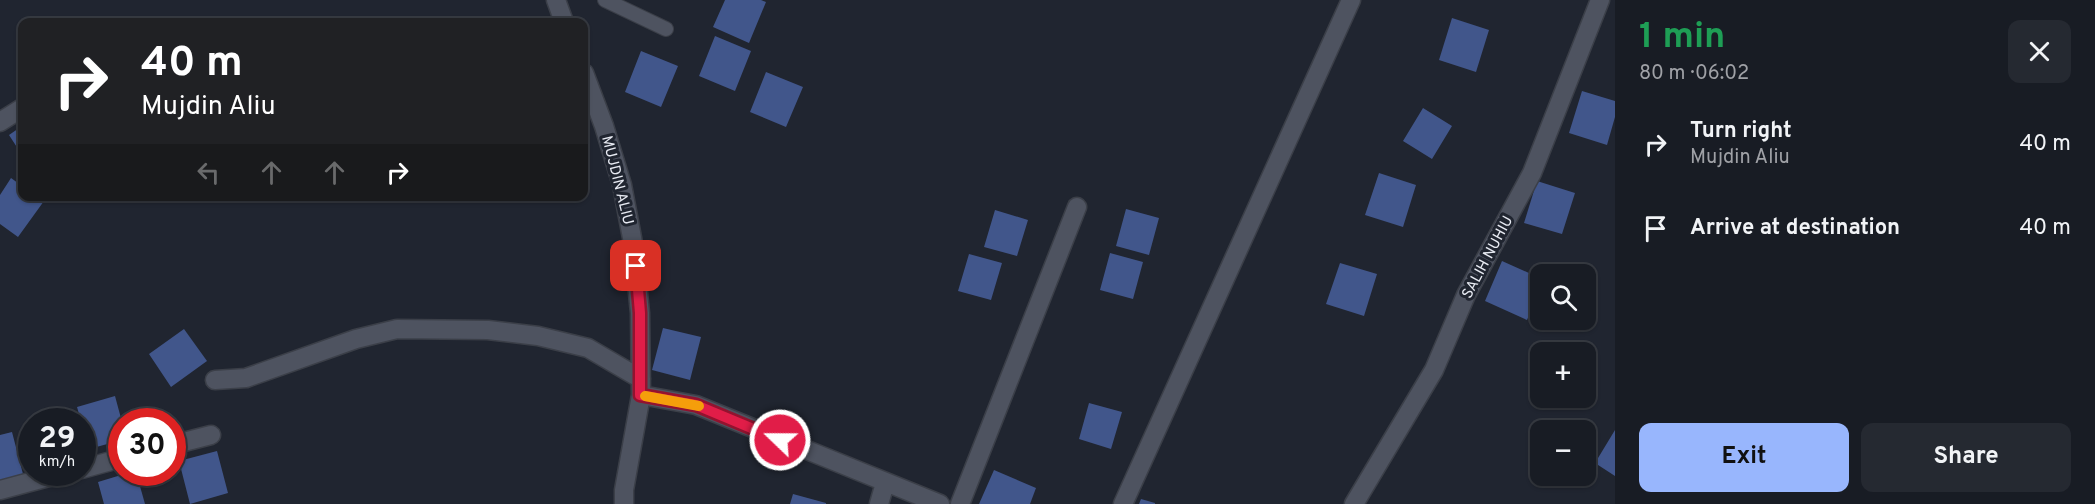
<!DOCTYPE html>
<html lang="en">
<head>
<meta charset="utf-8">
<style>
	:root { --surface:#181c24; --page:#252931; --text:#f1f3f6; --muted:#9fa1a6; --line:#363a41; --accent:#98b6fd }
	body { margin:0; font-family:Overpass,sans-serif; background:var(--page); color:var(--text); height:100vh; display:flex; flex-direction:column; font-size:22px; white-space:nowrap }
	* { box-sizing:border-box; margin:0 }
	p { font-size:20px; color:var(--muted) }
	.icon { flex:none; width:33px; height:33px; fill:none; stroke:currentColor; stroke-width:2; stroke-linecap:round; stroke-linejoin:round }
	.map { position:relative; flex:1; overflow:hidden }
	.details { display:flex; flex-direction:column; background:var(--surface); width:480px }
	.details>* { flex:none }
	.top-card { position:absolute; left:18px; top:18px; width:570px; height:183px; border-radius:12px; box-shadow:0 2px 4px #0004,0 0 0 2px var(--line); background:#202124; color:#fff; overflow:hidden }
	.controls { position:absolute; left:1530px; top:264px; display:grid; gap:12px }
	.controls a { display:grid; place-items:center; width:66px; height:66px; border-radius:12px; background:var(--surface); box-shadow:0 2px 4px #0004,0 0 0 2px var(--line); font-size:30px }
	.speed { position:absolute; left:18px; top:408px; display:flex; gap:12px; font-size:30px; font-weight:700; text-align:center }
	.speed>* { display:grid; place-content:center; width:78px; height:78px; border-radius:50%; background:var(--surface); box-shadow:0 2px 4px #0004,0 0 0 2px var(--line); line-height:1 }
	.speed small { font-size:15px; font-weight:400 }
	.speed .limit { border:9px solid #d22; background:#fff; color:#111 }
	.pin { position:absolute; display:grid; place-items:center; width:51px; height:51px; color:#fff; margin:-26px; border-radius:12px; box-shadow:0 3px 9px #0006 }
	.me { position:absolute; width:66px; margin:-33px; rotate:292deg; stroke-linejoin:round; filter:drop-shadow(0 0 4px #0008) }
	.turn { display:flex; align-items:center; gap:21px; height:126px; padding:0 24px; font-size:27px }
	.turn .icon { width:78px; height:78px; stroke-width:2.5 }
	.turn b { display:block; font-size:42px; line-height:51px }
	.lanes { display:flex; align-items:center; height:57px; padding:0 24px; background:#0003; justify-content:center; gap:30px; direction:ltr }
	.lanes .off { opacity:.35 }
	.round { display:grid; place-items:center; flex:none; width:63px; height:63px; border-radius:12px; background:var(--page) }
	.overview { display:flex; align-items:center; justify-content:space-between; height:102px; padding:0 24px }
	h1 { font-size:36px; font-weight:700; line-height:45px; color:#1e9e55 }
	.action { display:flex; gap:12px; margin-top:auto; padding:12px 24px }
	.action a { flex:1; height:69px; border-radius:12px; background:var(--accent); color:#111; font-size:24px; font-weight:700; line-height:69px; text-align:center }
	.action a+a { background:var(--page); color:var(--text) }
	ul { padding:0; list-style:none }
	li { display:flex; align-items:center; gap:18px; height:84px; padding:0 24px }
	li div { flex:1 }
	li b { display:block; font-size:22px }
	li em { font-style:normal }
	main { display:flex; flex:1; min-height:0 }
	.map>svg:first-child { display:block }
	.building { fill:#41568b }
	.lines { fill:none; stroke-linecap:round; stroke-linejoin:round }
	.lane-casing { stroke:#3b3f48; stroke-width:16 }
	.street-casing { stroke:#3b3f48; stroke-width:21 }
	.lane { stroke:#4e5360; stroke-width:14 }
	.street { stroke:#4e5360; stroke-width:18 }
	.route-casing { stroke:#92132f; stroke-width:15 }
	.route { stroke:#e11d48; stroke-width:10 }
	.slow { stroke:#f59e0b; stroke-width:10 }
	.labels { text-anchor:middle; stroke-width:6; stroke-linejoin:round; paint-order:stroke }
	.street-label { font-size:15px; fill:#e8ebf3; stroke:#202530 }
</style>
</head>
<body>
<main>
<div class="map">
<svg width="1615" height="504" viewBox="0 0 1615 504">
	<rect width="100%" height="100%" fill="#202530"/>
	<path class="building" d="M725,0H761L766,2L749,43L713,27Z
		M1452,18L1489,30L1476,72L1439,60Z
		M715,36L751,51L735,91L699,76Z
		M641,51L678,66L661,107L625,92Z
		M766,72L803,87L786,127L750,112Z
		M1582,91L1615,101V117L1607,145L1569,133Z
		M1423,108L1452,126L1432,159L1403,141Z
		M22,126V155L9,135Z
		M1379,173L1416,185L1403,227L1365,215Z
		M11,178L22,186V196H37L44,201L18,237L0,224V195Z
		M1537,181L1575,193L1562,234L1524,223Z
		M1126,209L1159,218L1149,255L1116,246Z
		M995,210L1028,220L1017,256L984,247Z
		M1110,253L1143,262L1133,299L1100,290Z
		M969,254L1002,263L991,300L958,291Z
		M1502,261L1540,278V289L1527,320L1485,301Z
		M1340,263L1377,274L1364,316L1326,304Z
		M663,328L701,337L690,380L652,370Z
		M184,329L207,361L171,387L149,354Z
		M115,396L122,422V440L89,449L77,407Z
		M1089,403L1122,412L1111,449L1079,439Z
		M69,416L70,422H52V421Z
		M1615,430V476L1595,463Z
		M12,432L23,474L0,481V435Z
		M217,451L228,493L190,504L179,461Z
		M994,470L1036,488L1030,504H979Z
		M131,472H136L145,504H104L98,482Z
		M793,494L826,503V504H790Z
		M1141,499L1155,503V504H1139Z"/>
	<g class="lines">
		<g class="lane-casing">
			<path id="lane" d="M605,0L666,29"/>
		</g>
		<g class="street-casing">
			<path id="street" d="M556,0L564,22
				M584,73L604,126L622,185L633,243L640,313L641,395L624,490V504
				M0,122L22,108
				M215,380L246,378L356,339L397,329L488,330L538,336L588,348L641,379
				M641,395L696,405L940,504
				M172,445L211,435
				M82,469L122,458
				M0,490L67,472
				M879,504L885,483
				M960,504L1077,207
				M1123,504L1351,0
				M1354,504L1434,370L1466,295L1532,173L1600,0"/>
		</g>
		<use href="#lane" class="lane"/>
		<use href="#street" class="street"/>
	</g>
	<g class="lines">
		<g class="route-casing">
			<path id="route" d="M636,266L640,313V395L696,405L780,440"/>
		</g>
		<use href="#route" class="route"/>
		<path class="slow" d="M645,396L699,406"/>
	</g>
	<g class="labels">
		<g class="street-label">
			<text transform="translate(618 180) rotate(76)" y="5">MUJDIN ALIU</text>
			<text transform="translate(1487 257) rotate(-62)" y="5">SALIH NUHIU</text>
		</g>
	</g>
</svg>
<div class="controls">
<a><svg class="icon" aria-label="search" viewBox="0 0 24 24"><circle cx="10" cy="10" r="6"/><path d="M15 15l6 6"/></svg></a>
<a>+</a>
<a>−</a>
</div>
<div class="speed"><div>29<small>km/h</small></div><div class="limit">30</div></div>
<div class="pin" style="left:636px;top:266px;background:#d93025"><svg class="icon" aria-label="arrive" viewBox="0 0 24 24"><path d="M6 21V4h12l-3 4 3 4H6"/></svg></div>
<svg class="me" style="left:780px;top:440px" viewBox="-20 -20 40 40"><circle r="17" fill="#e11d48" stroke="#fff" stroke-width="3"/><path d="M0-11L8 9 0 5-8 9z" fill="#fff"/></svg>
<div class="top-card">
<div class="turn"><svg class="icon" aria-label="right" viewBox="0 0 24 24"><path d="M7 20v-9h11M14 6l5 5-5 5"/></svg><div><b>40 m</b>Mujdin Aliu</div></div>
<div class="lanes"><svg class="icon off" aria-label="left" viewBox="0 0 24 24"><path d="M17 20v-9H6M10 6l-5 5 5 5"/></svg><svg class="icon off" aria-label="ahead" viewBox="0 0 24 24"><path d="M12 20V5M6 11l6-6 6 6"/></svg><svg class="icon off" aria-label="ahead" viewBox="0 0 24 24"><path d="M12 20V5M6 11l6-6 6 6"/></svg><svg class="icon" aria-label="right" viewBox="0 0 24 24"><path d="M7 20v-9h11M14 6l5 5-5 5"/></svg></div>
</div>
</div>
<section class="details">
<div class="overview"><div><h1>1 min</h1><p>80 m · 06:02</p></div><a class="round"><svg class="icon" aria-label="close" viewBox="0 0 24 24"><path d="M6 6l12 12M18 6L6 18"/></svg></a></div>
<ul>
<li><svg class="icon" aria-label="right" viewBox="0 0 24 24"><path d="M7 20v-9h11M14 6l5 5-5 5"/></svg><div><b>Turn right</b><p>Mujdin Aliu</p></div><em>40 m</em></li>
<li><svg class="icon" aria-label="arrive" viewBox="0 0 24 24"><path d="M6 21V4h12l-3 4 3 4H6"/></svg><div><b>Arrive at destination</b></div><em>40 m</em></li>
</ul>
<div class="action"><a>Exit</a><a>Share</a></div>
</section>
</main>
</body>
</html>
